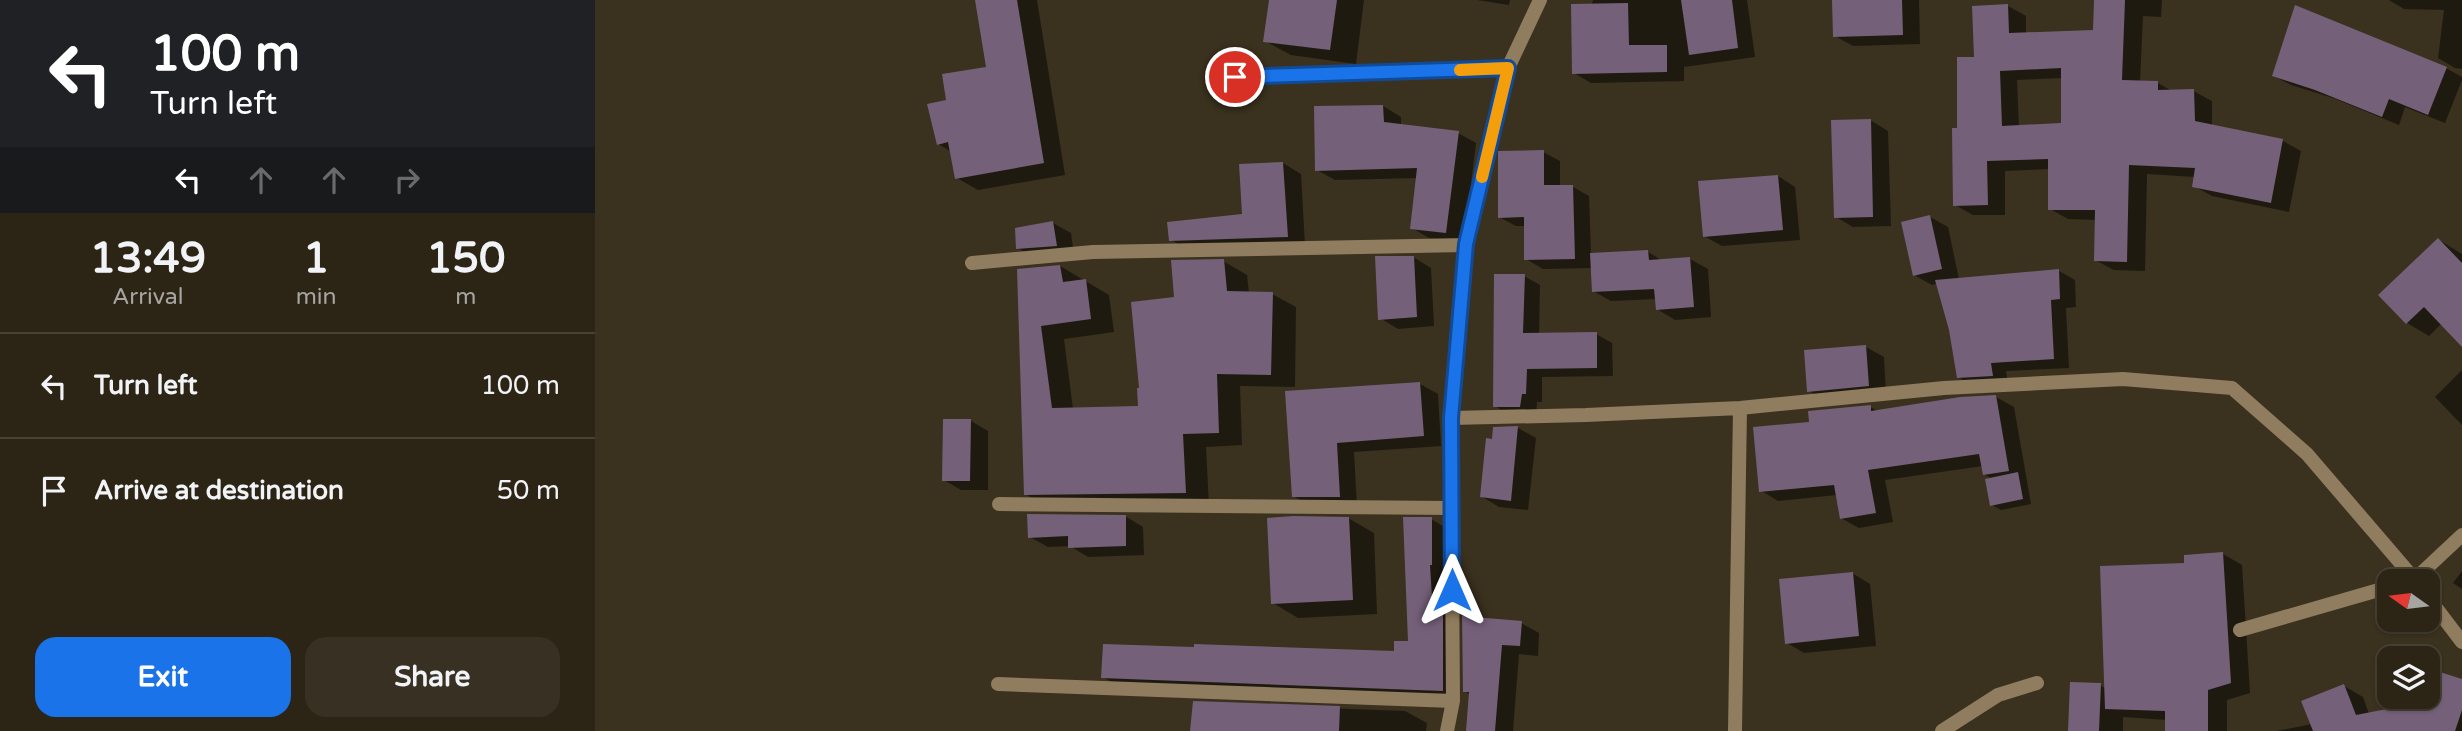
<!DOCTYPE html>
<html lang="en">
<head>
<meta charset="utf-8">
<style>
	:root { --surface:#2c2516; --page:#383123; --text:#f1f3f6; --muted:#a6a5a1; --line:#484235; --accent:#1a73e8 }
	body { margin:0; font-family:"Varela Round",sans-serif; background:var(--page); color:var(--text); height:100vh; display:flex; flex-direction:column; font-size:26px; white-space:nowrap }
	* { box-sizing:border-box; margin:0 }
	p { font-size:23px; color:var(--muted) }
	.icon { flex:none; width:38px; height:38px; fill:none; stroke:currentColor; stroke-width:2; stroke-linecap:round; stroke-linejoin:round }
	.map { position:relative; flex:1; overflow:hidden }
	.drawer { display:flex; flex-direction:column; background:var(--surface); width:595px }
	.drawer>* { flex:none }
	.banner { background:#202124; color:#fff; overflow:hidden }
	.needle { width:46px; rotate:284deg }
	.tools { position:absolute; left:1782px; top:569px; display:grid; gap:14px }
	.tools a { display:grid; place-items:center; width:63px; height:63px; border-radius:14px; background:var(--surface); box-shadow:0 2px 5px #0004,0 0 0 2px var(--line); font-size:35px }
	.pin { position:absolute; display:grid; place-items:center; width:60px; height:60px; color:#fff; margin:-30px; border:4px solid #fff; border-radius:50%; box-shadow:0 2px 7px #0007 }
	.me { position:absolute; width:77px; margin:-38px; rotate:0deg; stroke-linejoin:round; filter:drop-shadow(0 0 5px #0008) }
	.turn { display:flex; align-items:center; gap:24px; height:147px; padding:0 35px; font-size:32px }
	.turn .icon { width:91px; height:91px; stroke-width:2.5 }
	.turn b { display:block; font-size:49px; line-height:60px }
	.lanes { display:flex; align-items:center; height:66px; padding:0 35px; background:#0003; justify-content:center; gap:35px; direction:ltr }
	.lanes .off { opacity:.35 }
	.eta { display:flex; justify-content:space-evenly; align-items:center; height:119px; text-align:center }
	.eta b { font-size:42px; font-weight:700; line-height:49px }
	.button { display:flex; gap:14px; margin-top:auto; padding:14px 35px }
	.button a { flex:1; height:80px; border-radius:21px; background:var(--accent); color:#fff; font-size:28px; font-weight:700; line-height:80px; text-align:center }
	.button a+a { background:var(--page); color:var(--text) }
	ul { padding:0; list-style:none }
	li { display:flex; align-items:center; gap:21px; height:105px; padding:0 35px; border-top:2px solid var(--line) }
	li div { flex:1 }
	li b { display:block; font-size:26px }
	li em { font-style:normal }
	main { display:flex; flex:1; min-height:0 }
	.map>svg:first-child { display:block }
	.shadow { fill:#0007; fill-rule:evenodd }
	.building { fill:#75607a; fill-rule:evenodd }
	.lines { fill:none; stroke-linecap:round; stroke-linejoin:round }
	.minor { stroke:#907c5e; stroke-width:14 }
	.route-casing { stroke:#114b97; stroke-width:18 }
	.route { stroke:#1a73e8; stroke-width:12 }
	.slow { stroke:#f59e0b; stroke-width:12 }
</style>
</head>
<body>
<main>
<section class="drawer">
<div class="banner">
<div class="turn"><svg class="icon" aria-label="left" viewBox="0 0 24 24"><path d="M17 20v-9H6M10 6l-5 5 5 5"/></svg><div><b>100 m</b>Turn left</div></div>
<div class="lanes"><svg class="icon" aria-label="left" viewBox="0 0 24 24"><path d="M17 20v-9H6M10 6l-5 5 5 5"/></svg><svg class="icon off" aria-label="ahead" viewBox="0 0 24 24"><path d="M12 20V5M6 11l6-6 6 6"/></svg><svg class="icon off" aria-label="ahead" viewBox="0 0 24 24"><path d="M12 20V5M6 11l6-6 6 6"/></svg><svg class="icon off" aria-label="right" viewBox="0 0 24 24"><path d="M7 20v-9h11M14 6l5 5-5 5"/></svg></div>
</div>
<div class="eta">
<div><b>13:49</b><p>Arrival</p></div>
<div><b>1</b><p>min</p></div>
<div><b>150</b><p>m</p></div>
</div>
<ul>
<li><svg class="icon" aria-label="left" viewBox="0 0 24 24"><path d="M17 20v-9H6M10 6l-5 5 5 5"/></svg><div><b>Turn left</b></div><em>100 m</em></li>
<li><svg class="icon" aria-label="arrive" viewBox="0 0 24 24"><path d="M6 21V4h12l-3 4 3 4H6"/></svg><div><b>Arrive at destination</b></div><em>50 m</em></li>
</ul>
<div class="button"><a>Exit</a><a>Share</a></div>
</section>
<div class="map">
<svg width="1867" height="731" viewBox="0 0 1867 731">
	<rect width="100%" height="100%" fill="#3a311e"/>
	<path class="shadow" d="M381,0H442L470,175L383,190L362,178L357,152L343,144L393,69Z
		M676,0H769L761,64L696,55L670,41Z
		M882,0H915L914,5Z
		M998,0H1152L1160,57L1089,67V81L996,83L979,73Z
		M1239,0H1324L1325,44L1258,46L1240,36Z
		M1501,0H1567L1566,17L1548,16L1545,82L1563,83L1577,91H1598L1617,101V127L1688,141L1706,151L1694,212L1617,196L1599,186L1600,177L1552,174L1550,271L1519,270L1500,260L1501,220L1473,219L1455,209V169L1410,171V215H1378L1360,205L1364,130L1381,58L1413,6L1431,16V34L1500,32ZM1468,78V125L1424,127L1422,80Z
		M1794,0H1867V69L1860,68L1843,58L1849,10L1809,9Z
		M1851,68L1867,77V80L1850,123L1810,107L1804,125L1738,98L1696,85L1679,76Z
		M788,106L806,117V126L863,133L881,143L869,242L834,238L817,228L823,178L740,180L722,170Z
		M1275,120L1293,131L1296,226L1258,227L1241,217Z
		M948,152L965,161V187H978L994,196L996,254L1053,252L1068,261L1095,259L1113,269L1116,317L1080,320L1062,309V299L1016,301L998,291L997,268L948,269L931,259V226H921L904,217Z
		M688,163L706,174L710,246L594,250L576,240L649,216Z
		M1183,176L1200,187L1205,240L1127,246L1109,236Z
		M1335,217L1353,227L1364,279L1464,271L1480,280L1481,307L1471,308L1474,368L1411,371L1413,384L1379,386L1363,377L1356,330L1343,283L1337,285L1319,275Z
		M458,223L476,233L479,255L441,259L423,248Z
		M1844,240L1867,254V345L1847,323L1834,336L1812,323Z
		M818,257L836,268L839,326L803,329L785,318Z
		M628,261L652,275L654,293L677,294L701,307L700,387L645,386L647,445L611,447L614,506L454,507L430,494L424,270L465,266L514,295L519,332L469,339L478,409L545,407L581,299Z
		M929,276L945,285L944,334H1001L1017,343L1018,376L947,377V402H942L941,415L916,416L900,406Z
		M1271,347L1289,357L1291,395L1231,401L1214,391Z
		M1867,370V425L1840,397Z
		M825,384L843,394L846,446L759,452L762,507L716,506L698,496L692,392Z
		M1401,397L1419,407L1436,504L1406,510L1397,505V479L1389,474L1388,466L1290,480L1298,522L1264,528L1246,518L1242,495L1183,501L1165,490L1216,424L1275,407L1283,411Z
		M376,421L393,431V490H366L349,480Z
		M899,428H923L941,438L933,510L904,507L886,496L899,441Z
		M530,516L548,527L549,555L493,557L475,546L453,547L435,537Z
		M753,518L779,533L782,614L703,618L678,603Z
		M836,519L853,529L865,700L525,687L508,677L801,653L815,643Z
		M1628,554L1647,565L1655,693L1632,700V731H1571L1572,720L1528,717V731H1475L1505,685L1511,689L1591,564Z
		M1867,571V589L1858,583Z
		M1257,573L1275,584L1281,646L1209,653L1192,643Z
		M869,618L926,623L944,633L943,656L924,654L918,731H873L876,695L869,691Z
		M1867,681V731H1682L1717,724L1749,686L1768,697L1774,714L1803,709Z
		M599,703L810,711L832,723L831,731H597Z"/>
	<path class="building" d="M380,0H422L449,163L360,179L353,142L342,145L332,104L351,100L347,74L391,67Z
		M674,0H742L735,50L668,42Z
		M1086,0H1137L1143,48L1094,55Z
		M1237,0H1307L1308,35L1238,37Z
		M1499,0H1530L1527,80L1563,81V90L1599,89L1600,121L1688,139L1676,203L1597,187L1600,168L1534,165L1532,262L1499,261L1500,210H1453V159L1392,161L1393,205L1358,206L1357,128H1362V57H1379L1377,6L1413,4L1414,33L1498,30ZM1466,68V123L1407,126L1405,71Z
		M1033,3L1034,45H1072V72L977,74L976,4Z
		M1700,5L1852,67L1833,115L1794,99L1787,117L1720,90L1677,76Z
		M788,105L789,122L864,131L851,233L815,229L822,168L720,171L719,106Z
		M1276,119L1278,217L1239,218L1236,120Z
		M949,150V185H978L980,259L929,260V217L903,218V151Z
		M688,162L693,237L574,241L572,222L647,214L644,164Z
		M1183,175L1188,230L1108,237L1103,181Z
		M1335,215L1347,269L1318,276L1306,222Z
		M458,221L462,246L421,249L420,228Z
		M1843,238L1867,263V347L1829,307L1811,324L1783,295Z
		M1053,250L1054,260L1095,257L1099,307L1061,310L1059,289L997,292L995,253Z
		M780,256H819L822,317L783,320Z
		M629,259L632,291L678,292L676,375L622,374L624,433L588,434L591,493L429,495L422,269L465,265L468,282L491,279L496,319L446,326L457,408L543,406L542,388H544L536,302L579,297L576,260Z
		M1464,269L1465,299L1456,300L1459,359L1396,363L1398,376L1362,378L1354,330L1340,280Z
		M899,274H930L928,333L1002,332V368L932,369L931,394H927L925,407H898Z
		M1271,345L1274,386L1212,392L1209,350Z
		M825,382L829,436L742,443L745,497H697L690,391Z
		M1401,395L1414,471L1388,475L1384,454L1273,470L1281,513L1245,519L1239,485L1164,492L1158,427L1214,422L1213,411L1276,405V411L1365,397Z
		M348,419H376L375,481H347Z
		M923,426L916,501L885,497L891,438L897,439L898,427Z
		M1423,472L1428,499L1395,506L1390,479Z
		M432,514L531,515V546L473,548V536L433,538Z
		M698,516L754,517L758,600L676,604L672,518Z
		M808,517H837V565H835L838,614H848V691L506,678L508,644L599,647V644L799,651V641H813Z
		M1628,552L1636,683L1613,690V731H1570V711L1510,709L1505,566L1589,563V555Z
		M1258,572L1264,636L1190,644L1184,579Z
		M867,616L927,621L925,646L907,645L900,731H871L874,692H868Z
		M1832,668L1867,679V710L1860,731H1718L1706,701L1749,684L1761,715L1802,707L1805,696H1832Z
		M1475,682L1506,683L1504,731H1473Z
		M598,701L745,706L744,731H595Z"/>
	<g class="lines">
		<path class="minor" d="M640,77L913,68
			M377,263L498,252L871,245
			M856,418L991,415L1145,408L1349,388L1528,379L1637,388L1712,454L1821,581
			M404,504L857,508
			M1815,581L1820,579L1867,535
			M1832,596L1867,642
			M1645,630L1794,587
			M403,684L858,701
			M852,731L858,701L856,418L871,245L913,68L945,0
			M1140,731L1145,408
			M1347,731L1403,695L1442,683"/>
	</g>
	<g class="lines">
		<g class="route-casing">
			<path id="route" d="M640,77L913,68L871,244L856,418L857,590"/>
		</g>
		<use href="#route" class="route"/>
		<path class="slow" d="M865,70L913,68L887,177"/>
	</g>
</svg>
<div class="tools">
<a><svg class="needle" viewBox="-14 -14 28 28"><path d="M0-13l5 13h-10z" fill="#e53935"/><path d="M0 13l5-13h-10z" fill="#a6a5a1"/></svg></a>
<a><svg class="icon" aria-label="layers" viewBox="0 0 24 24"><path d="M12 4l9 5-9 5-9-5zM3 14l9 5 9-5"/></svg></a>
</div>
<div class="pin" style="left:640px;top:77px;background:#d93025"><svg class="icon" aria-label="arrive" viewBox="0 0 24 24"><path d="M6 21V4h12l-3 4 3 4H6"/></svg></div>
<svg class="me" style="left:857px;top:590px" viewBox="-20 -20 40 40"><path d="M0-17L14 15 0 8-14 15z" fill="#1a73e8" stroke="#fff" stroke-width="4"/></svg>
</div>
</main>
</body>
</html>
